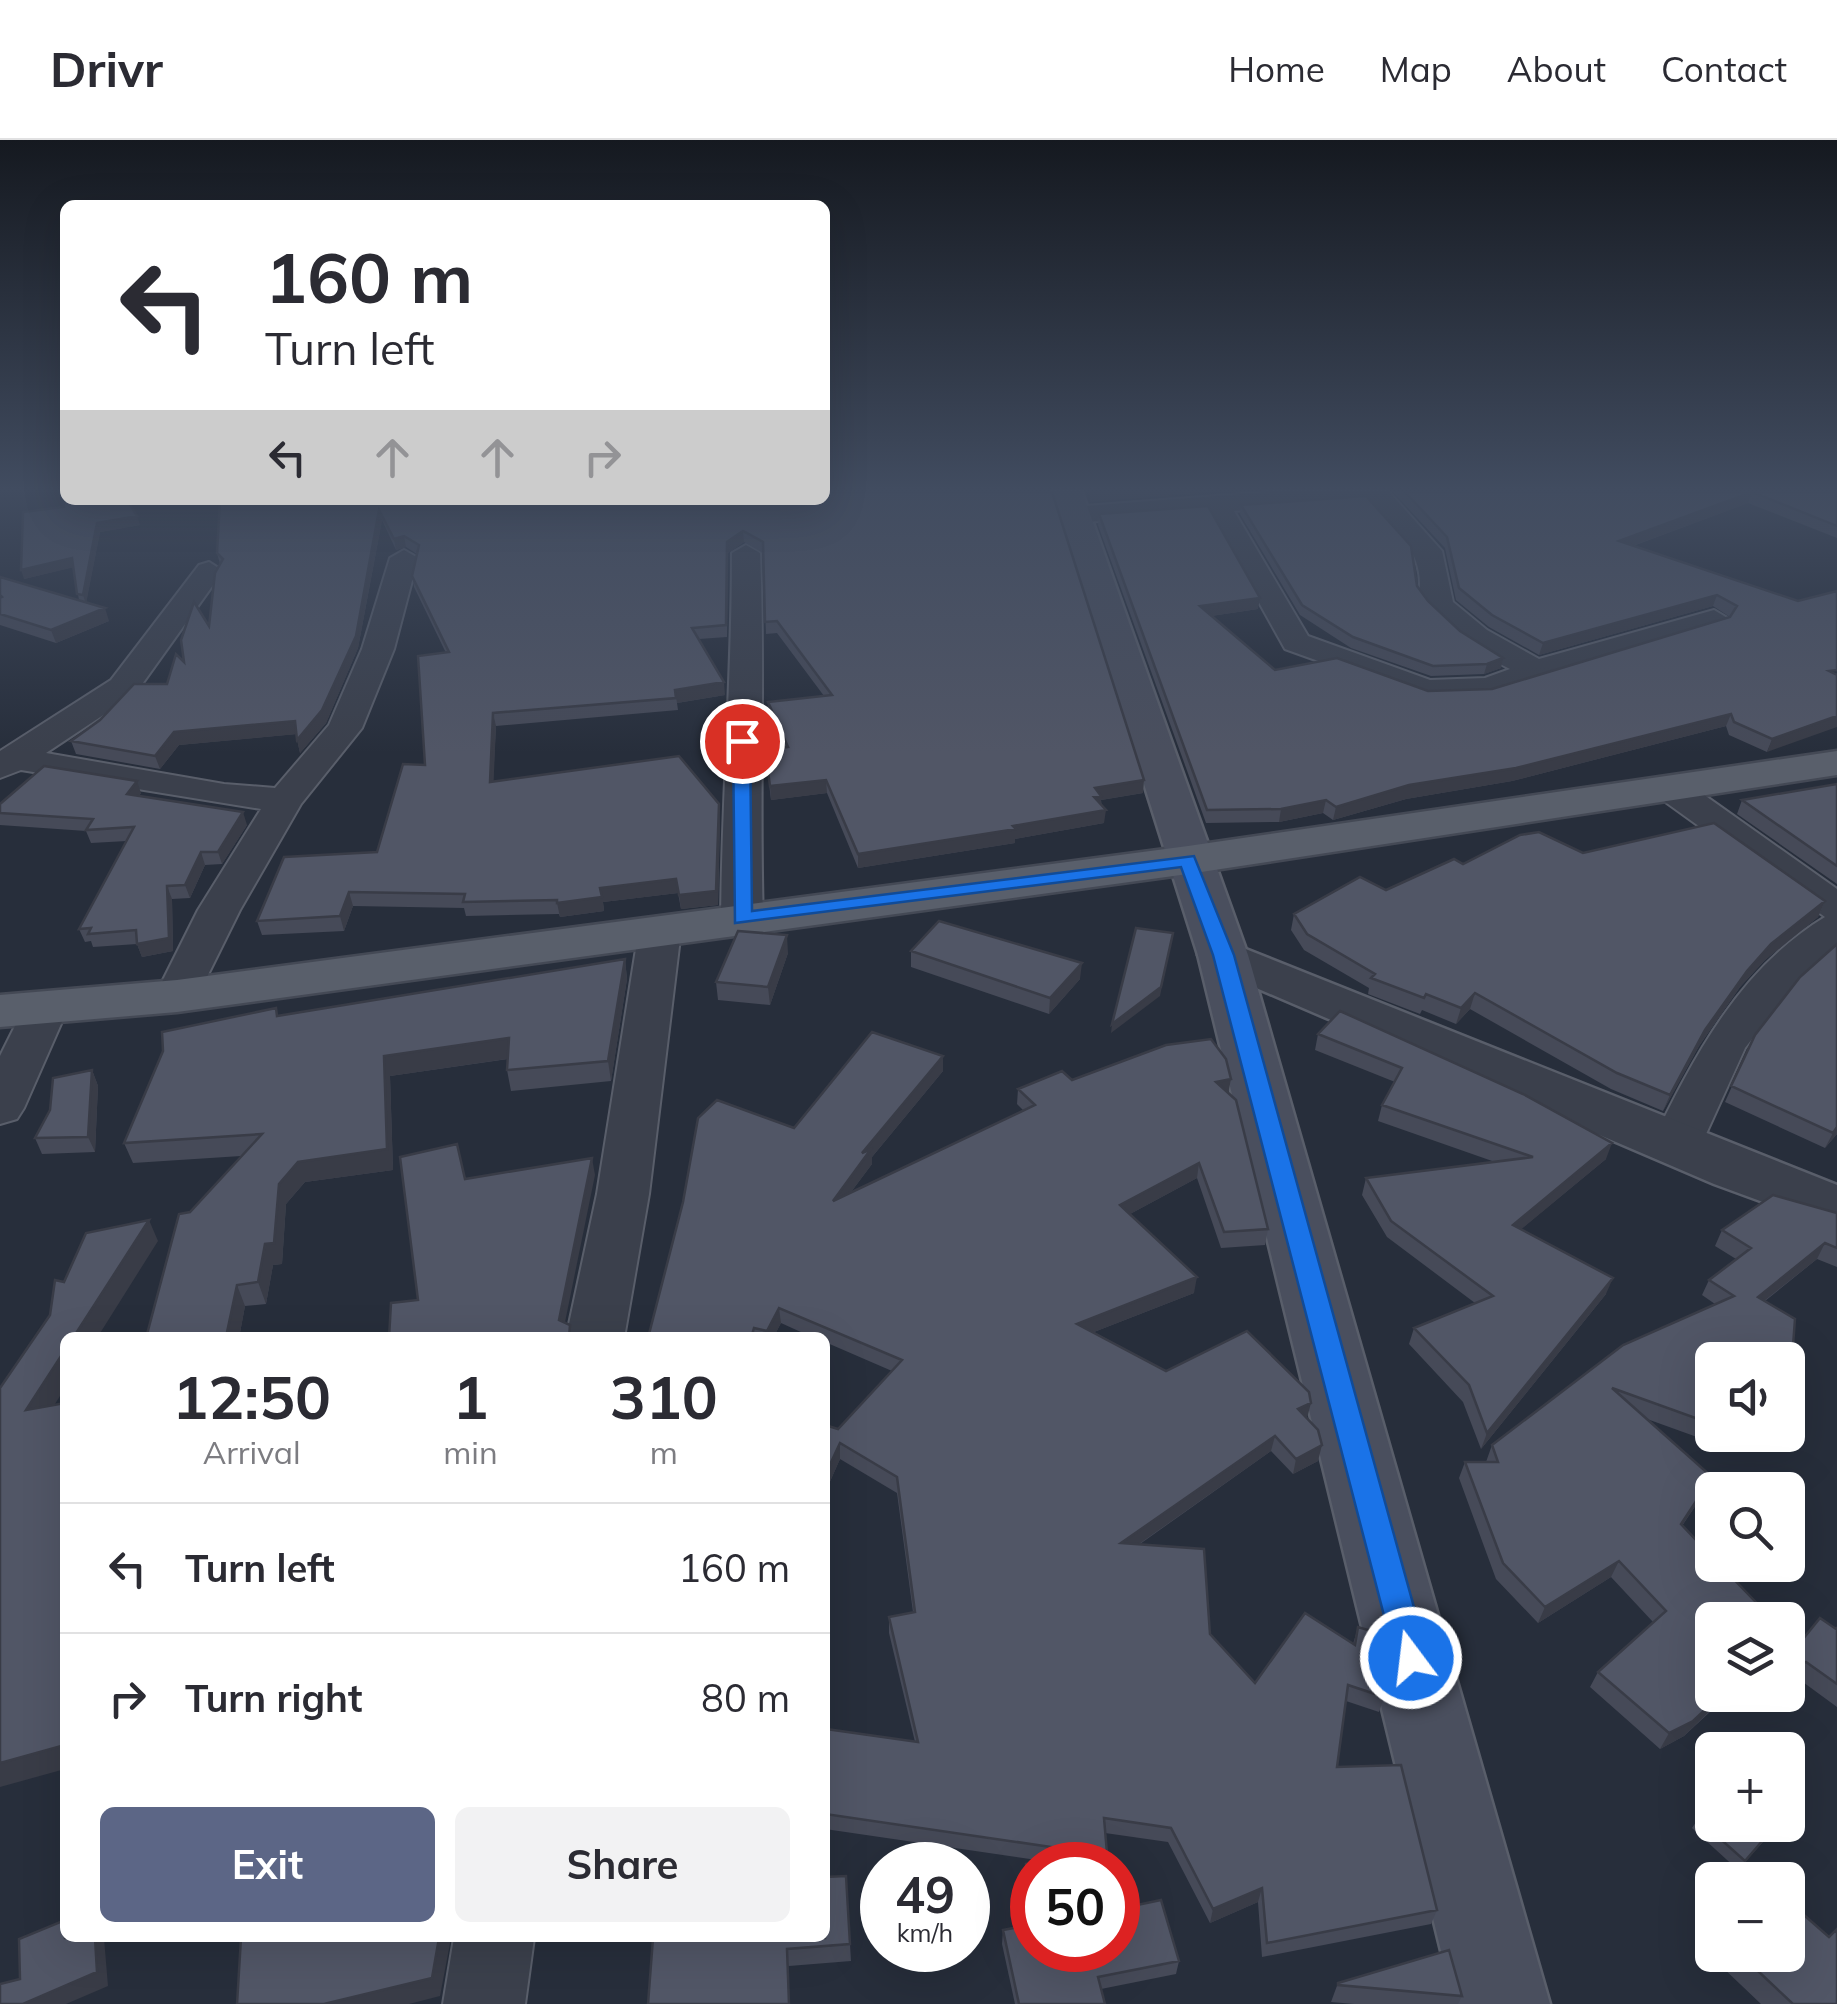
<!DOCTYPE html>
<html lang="en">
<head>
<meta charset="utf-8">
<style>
	:root { --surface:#fff; --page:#f2f2f3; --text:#2b2b33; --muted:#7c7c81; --line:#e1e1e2; --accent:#5c6686 }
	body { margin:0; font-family:Mulish,sans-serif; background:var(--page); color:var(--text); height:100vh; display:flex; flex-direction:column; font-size:38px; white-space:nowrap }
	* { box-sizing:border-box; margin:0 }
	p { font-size:32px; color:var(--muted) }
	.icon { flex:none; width:55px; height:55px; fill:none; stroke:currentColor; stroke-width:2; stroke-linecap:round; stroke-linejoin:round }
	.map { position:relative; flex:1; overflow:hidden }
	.details { position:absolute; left:60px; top:1192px; width:770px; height:610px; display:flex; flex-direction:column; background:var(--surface); border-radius:15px; box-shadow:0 10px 40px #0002 }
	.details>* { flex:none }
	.top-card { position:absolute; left:60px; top:60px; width:770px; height:305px; border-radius:15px; box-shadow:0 10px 40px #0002; background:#fff; color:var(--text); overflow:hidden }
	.fabs { position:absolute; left:1695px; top:1202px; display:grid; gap:20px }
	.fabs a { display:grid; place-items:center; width:110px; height:110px; border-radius:15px; background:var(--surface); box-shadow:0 10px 40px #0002; font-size:50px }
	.speed { position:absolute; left:860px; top:1702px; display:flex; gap:20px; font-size:50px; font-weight:700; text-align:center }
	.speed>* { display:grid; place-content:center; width:130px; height:130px; border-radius:50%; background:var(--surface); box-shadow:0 10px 40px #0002; line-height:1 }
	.speed small { font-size:25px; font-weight:400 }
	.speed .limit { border:15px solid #d22; background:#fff; color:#111 }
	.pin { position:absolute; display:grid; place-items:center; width:85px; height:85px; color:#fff; margin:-42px; border:5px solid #fff; border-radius:50%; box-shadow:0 2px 10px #0007 }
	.me { position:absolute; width:110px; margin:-55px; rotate:345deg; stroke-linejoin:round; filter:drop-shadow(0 0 8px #0008) }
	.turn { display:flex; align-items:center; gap:35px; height:210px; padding:0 40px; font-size:45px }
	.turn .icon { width:130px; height:130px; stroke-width:2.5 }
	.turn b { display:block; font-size:70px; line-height:85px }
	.lanes { display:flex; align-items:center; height:95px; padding:0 40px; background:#0003; justify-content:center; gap:50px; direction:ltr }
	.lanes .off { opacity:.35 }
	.eta { display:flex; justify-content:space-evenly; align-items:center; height:170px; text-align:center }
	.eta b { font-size:60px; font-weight:700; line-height:70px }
	.action { display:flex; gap:20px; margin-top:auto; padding:20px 40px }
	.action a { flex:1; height:115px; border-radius:15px; background:var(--accent); color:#fff; font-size:40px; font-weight:700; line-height:115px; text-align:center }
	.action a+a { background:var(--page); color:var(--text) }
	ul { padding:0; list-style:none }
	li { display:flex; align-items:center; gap:30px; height:130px; padding:0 40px; border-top:2px solid var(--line) }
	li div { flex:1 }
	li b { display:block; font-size:38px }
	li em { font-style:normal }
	header { display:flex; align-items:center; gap:60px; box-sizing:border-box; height:140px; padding:0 50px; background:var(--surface); border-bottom:2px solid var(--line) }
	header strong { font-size:48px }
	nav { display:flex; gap:55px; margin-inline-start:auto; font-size:35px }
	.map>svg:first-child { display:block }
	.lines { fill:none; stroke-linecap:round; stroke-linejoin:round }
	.minor-casing { stroke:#595e6a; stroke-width:4 }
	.tertiary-casing { stroke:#595e6a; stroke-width:5 }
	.secondary-casing { stroke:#595e6a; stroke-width:5 }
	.primary-casing { stroke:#444955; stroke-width:5 }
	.minor { fill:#3b404c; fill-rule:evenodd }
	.tertiary { fill:#3b404c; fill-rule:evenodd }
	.secondary { fill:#4a4f5e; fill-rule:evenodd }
	.primary { fill:#595f6b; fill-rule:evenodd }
	.wall { fill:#464a58 }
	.shaded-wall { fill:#393c47 }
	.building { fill:#515666; stroke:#393c47; stroke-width:2.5 }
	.route { fill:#1a73e8; stroke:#114b97; stroke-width:2.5 }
</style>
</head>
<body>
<header>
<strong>Drivr</strong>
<nav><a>Home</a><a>Map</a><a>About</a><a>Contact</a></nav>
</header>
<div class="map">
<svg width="1837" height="1864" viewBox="0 0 1837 1864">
	<rect width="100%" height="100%" fill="#272e3b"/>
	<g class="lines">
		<g class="minor-casing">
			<path id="minor" d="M1268,352H1389L1442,411L1453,462L1487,490L1539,519L1714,470L1729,479L1725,485L1489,558L1427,560L1285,509L1209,373L1072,383L1059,375L1072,367ZM1366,361C1395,389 1426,412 1419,456C1443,491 1473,510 1510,529L1485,538L1430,540L1308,496L1234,371Z
				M746,405L760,413C765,535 759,657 763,779L757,788L742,792L727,788L721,779C722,657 732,535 732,413Z
				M404,410L418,418L394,509L362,588L301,664L240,770L193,865L177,869L161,865L155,856L198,770L261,669L21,630L0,638V611L111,540L199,425L209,422L223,431L135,554L46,613L224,644L275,648L329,585L362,509L390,418Z
				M1670,637L1683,640L1837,749V809L1791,849L1745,908L1701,1005L1694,1017L1676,1022L1658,1017L1651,1005C1693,918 1739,829 1825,777L1657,656L1652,648L1657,640Z
				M660,777L675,781L681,790L649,1054L624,1198H566L597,1054L639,790L645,781Z
				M45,854L61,858L68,868L24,968L17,979L0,984V916L29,858Z
				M454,1798H534L525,1864H443Z"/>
		</g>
		<g class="tertiary-casing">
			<path id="tertiary" d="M1223,800L1837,1045V1089L1714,1044L1205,826L1198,815L1205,804Z"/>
		</g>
		<g class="secondary-casing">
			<path id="secondary" d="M1052,352H1082L1248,815L1550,1864H1454L1198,815Z"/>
		</g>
		<g class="primary-casing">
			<path id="primary" d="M1837,611V635L1188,734L177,872L0,887V855L177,840L1188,706Z"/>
		</g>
		<use href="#minor" class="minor"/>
		<use href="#tertiary" class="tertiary"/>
		<use href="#secondary" class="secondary"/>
		<use href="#primary" class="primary"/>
	</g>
	<path class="wall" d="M1393,352H1837V398L1748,363L1633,406L1798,461L1837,451L1767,612L1729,595L1726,586L1512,641L1406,659L1333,680L1323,673L1279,682L1206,683L1098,385L1099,374L1258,469L1211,476L1275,530L1428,551L1492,549L1730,477L1713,466L1539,515L1489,487L1456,460L1445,408Z
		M220,360H825L1143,653L1101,660L1104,683L1015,699V703L858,728L827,653L771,660L765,610L783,608L769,575L768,562L824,556L777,493L766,494L763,413L744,402L728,413L727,497L699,499L725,555L677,563L678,570L496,586L493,641L720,678L718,765L681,769L678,753L603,762L604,771L560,777L559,774L466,776L464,768L353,766L344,791L262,795L257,781L377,712L425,625L446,513L414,447L412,436L417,414L406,407L396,410L382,380L358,508L326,583L300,613L296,594L179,605L160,629L76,614L71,601L167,544L209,486L220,424L217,413Z
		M1241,365L1417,446L1428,461L1501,528L1484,534L1431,536L1351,508L1300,475L1240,374Z
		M23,372L140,385L100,392L86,462L109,481L56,503L0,485V437L79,460L73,427L24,439Z
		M1837,644V744L1737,674L1742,660Z
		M141,653L139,656L247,685L222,724L205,725L190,758L172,759L173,811L142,817L137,804L93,807L91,801L85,802L79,789L127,701L91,703L86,691L0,685V664Z
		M1583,713L1825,761L1818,777L1765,820L1740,847L1699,906L1663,971L1611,949L1470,869L1456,884L1422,870L1420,874L1368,854L1369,848L1304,810L1291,790L1294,774L1386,750L1463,724Z
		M1837,804V994L1825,1008L1725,962L1755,895Z
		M911,811L1080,839L1049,874L911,827Z
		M788,813L770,865L718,860L716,842Z
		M625,819L627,839L611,941L511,951L507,930L508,919L390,936L393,1030L305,1042L286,1064L282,1124L273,1125L266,1164L245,1166L239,1198H146L241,1016L133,1023L124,1003L276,868L278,876Z
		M1340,871L1606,1019L1521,1089L1606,1154L1481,1309L1463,1262L1409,1204L1414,1188L1475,1163L1387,1097L1362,1055L1366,1038L1495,1022L1378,981L1382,965L1395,942L1315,910L1318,894Z
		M943,916V931L872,1017V1024L851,1052L1024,971L1017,964L1018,949L1072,940L1228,953L1268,1089L1265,1105L1221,1108L1197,1038L1130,1074L1194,1153L1094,1192L1166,1231L1307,1279L1318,1321L1293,1334L1271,1311L1140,1404L1210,1494L1255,1543L1353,1504L1358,1487L1384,1557L1379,1572L1346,1561L1337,1627L1437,1770L1431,1784L1262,1817L1258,1762L1210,1783L1168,1702L1105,1693L1108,1725H1032L1179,1821L1176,1834L1101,1849L1105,1864H1015L1002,1804L1003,1790L1027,1786L1024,1738L1026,1724L1051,1722L825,1689V1591L915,1602L889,1493V1477L913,1472L897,1353L840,1319L828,1346H825V1285L838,1289L892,1231L825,1202V1198H814L781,1183L773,1198H648L794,988Z
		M92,930L98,946L95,1012L42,1014L35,998Z
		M1837,1073V1127L1817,1119L1765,1161L1712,1220V1295H1744L1733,1310L1647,1279L1712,1337L1704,1353L1682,1386L1712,1555H1762L1734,1570L1724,1559L1684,1596L1660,1609L1590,1547L1598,1532L1653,1482L1611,1437L1538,1483L1496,1439L1459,1338L1465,1322H1486L1492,1305L1715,1164L1702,1155L1709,1140L1736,1119L1715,1106L1722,1090Z
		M1837,1487V1567L1796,1537L1788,1542V1494L1798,1505Z
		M1698,1679L1712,1685H1778L1738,1730L1692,1688Z
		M846,1736L851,1821L789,1826L653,1798Z
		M1712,1789V1815H1788L1829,1797L1837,1864H1761L1700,1806Z
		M1338,1843L1462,1856L1458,1864H1354L1331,1862Z"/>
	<path class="shaded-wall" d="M1090,352H1215L1090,362Z
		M1752,352L1748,363L1616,412L1619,401Z
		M379,370L382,380L358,508L326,583L300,613L297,600Z
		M137,376L140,385L100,392L86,464L83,455L97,383Z
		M743,391L744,402L728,413L727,497V402Z
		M404,396L406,407L396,410L394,399Z
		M72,418L75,427L24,439L21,430Z
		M1717,455L1713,466L1539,515L1543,503Z
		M1260,458L1258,469L1198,478L1200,466Z
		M105,468L109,481L56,503L51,490Z
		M1503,518L1501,528L1484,534L1487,524Z
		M724,542L725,555L677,563L675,550Z
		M493,573L496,586L493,655L490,642Z
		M1731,574L1726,586L1512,641L1406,659L1333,680L1336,667L1409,645Z
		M1837,576V587L1767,612L1772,599Z
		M295,581L298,594L179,605L160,629L155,616L174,592Z
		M826,640L827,653L771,660L770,646Z
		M1144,640L1143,653L1101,660L1100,669L1093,670L1095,648Z
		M137,641L141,653L131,666L127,654Z
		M1326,660L1323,673L1279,682L1281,669Z
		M719,664L720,678L718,765L681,769L679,755Z
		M1106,670L1104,683L1015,699V703L858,728V714Z
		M243,672L247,685L222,724L218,712Z
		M201,712L205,725L190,758L185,745Z
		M676,739L678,753L603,762L604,771L560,777L557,763L600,748Z
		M167,746L172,759L173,811L142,817L137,804Z
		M349,752L353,766L344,791L340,776Z
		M1825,761L1818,777L1765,820L1740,847L1699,906L1663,971L1670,955L1705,890L1747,831L1771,804Z
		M1173,793L1160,856L1111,893L1112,884Z
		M787,795L788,813L770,865L768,847Z
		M625,819L627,839L611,941L608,921Z
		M1082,823L1080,839L1049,874L1050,858Z
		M1475,853L1470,869L1456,884L1461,868Z
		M509,898L514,918L390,936L393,1030L305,1042L286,1064L282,1124L273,1125L266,1164L258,1142L279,1044L384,916Z
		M943,916V931L872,1017V1024L833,1076V1061L862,1013Z
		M92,930L98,946L95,1012L88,997Z
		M1231,939L1228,954L1216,942Z
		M1837,987V994L1825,1008L1833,993Z
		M1612,1003L1606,1019L1507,1101L1513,1085Z
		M592,1018L595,1035L562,1197L559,1180Z
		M1199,1023L1197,1038L1119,1080L1120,1065Z
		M149,1080L158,1101L97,1198H73Z
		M1825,1103L1817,1119L1750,1172L1758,1157Z
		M1197,1137L1194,1153L1076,1199L1077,1184Z
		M1613,1138L1606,1154L1481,1309L1487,1293Z
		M237,1145L245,1166L239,1198H226Z
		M779,1168L781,1183L773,1198H767V1191Z
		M65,1210V1248L38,1291L26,1270Z
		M1311,1263L1307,1278L1298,1269Z
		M1275,1296L1271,1311L1119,1418L1121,1403Z
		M840,1303V1319L828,1346L827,1331Z
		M1322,1305L1318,1321L1293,1334L1296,1319Z
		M1712,1337L1704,1353L1672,1400L1681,1384Z
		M1619,1421L1611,1437L1538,1483L1545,1467Z
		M1806,1522L1796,1537L1788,1542V1531Z
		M1721,1555H1726L1684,1596L1660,1609L1669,1593Z
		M1743,1555H1762L1734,1570Z
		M65,1605V1629L0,1647V1623Z
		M1262,1748L1258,1762L1210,1783L1213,1769Z
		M95,1798H104L108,1846L66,1864H23Z
		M439,1798H451L440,1856L409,1864H324Z"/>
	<path class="building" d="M62,352H65V360H127L137,376L97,383L83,455L77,454L72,418L21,430L23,372L64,367Z
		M825,352H1052L1144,640L1095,648L1101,656L1094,657L1106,670L1013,686L1016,689L858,714L826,640L770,646L765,610L788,607L768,562L832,555L777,481L765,482L763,402L743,391L727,402L726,485L692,488L724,542L675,550L676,558L493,573L490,642L679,616L719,664L716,751L679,755L676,739L600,748L602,757L557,763V760L463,762L465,754L349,752L340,776L257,781L284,717L377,712L403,624L425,625L418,516L449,512L412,436L419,405L404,396L394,399L379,370L356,496L322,570L297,600L295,581L174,592L155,616L71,601L100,580L134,544H167L176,514L184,522L181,500L194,462L209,486L215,433L223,419L217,413L220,360H825Z
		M1405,352H1837V386L1752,352L1619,401L1798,461L1837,451V530L1829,531L1837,535V576L1772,599L1734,582L1731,574L1516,628L1409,645L1336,667L1326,660L1281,669L1207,670L1099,374L1208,366L1260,458L1200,466L1275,530L1337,518L1428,551L1492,549L1730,477L1737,466L1717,455L1543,503L1492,475L1459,448L1447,397Z
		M1366,356L1411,406L1417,446L1428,461L1460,491L1503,518L1487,524L1433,526L1353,497L1302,465L1241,365Z
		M0,437L105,468L51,490L0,474V458L2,457L0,455Z
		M44,626L137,641L127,654L243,672L218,712H201L185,745L167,746L169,798L137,804L136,790L88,794L91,788L79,789L134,687L86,690L93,679L0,673V664Z
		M1837,644V726L1742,660Z
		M1714,683L1825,761L1771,804L1747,831L1705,890L1670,955L1617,933L1475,853L1461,868L1426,854L1424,858L1371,838L1375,834L1307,794L1294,774L1360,737L1386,750L1454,719L1463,724L1520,695L1539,692L1583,713Z
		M939,781L1082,823L1050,858L911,811Z
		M1136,788L1173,793L1161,847L1112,884Z
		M738,791L787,795L768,847L716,842Z
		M1837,804V987L1833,993L1731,946L1755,895L1800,837Z
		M625,819L608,921L507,930L509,898L384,916L387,1009L298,1022L279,1044L274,1103L265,1104L258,1142L237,1145L226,1197L146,1198L179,1074L190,1072L262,994L124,1003L163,911L162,892L276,868L277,876Z
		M1340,871L1523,954L1612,1003L1513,1085L1613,1138L1487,1293L1469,1245L1414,1188L1493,1156L1391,1081L1366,1038L1533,1017L1382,965L1402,928L1318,894Z
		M872,892L943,916L862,1013L871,1009L833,1061L1035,965L1018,949L1062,931L1072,940L1166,905L1211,899L1226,919L1231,939L1216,942L1236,960L1268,1089L1224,1092L1199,1023L1120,1065L1197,1137L1077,1184L1166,1231L1247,1191L1309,1252L1311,1263L1298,1269L1318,1290L1322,1305L1296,1319L1275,1296L1121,1403L1204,1409L1210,1494L1255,1543L1305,1473L1355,1505L1358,1487L1368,1490L1384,1557L1348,1545L1337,1627L1401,1625L1437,1770L1267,1803L1262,1748L1213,1769L1171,1688L1104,1678L1108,1725H1032V1810H1118V1769L1161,1760L1179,1821L1098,1837L1105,1864H1019L1003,1790L1029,1785L1026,1724L1057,1721L1058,1708L825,1674L826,1589L918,1602L889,1477L915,1472L897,1337L840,1303L827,1331L825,1330V1285L838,1289L902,1220L779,1168L767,1191L754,1188L751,1198H648L683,1062L698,978L717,960L794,988Z
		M92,930L88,997L35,998L50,970L53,938Z
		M457,1004L465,1039L592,1018L559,1180L570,1185L569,1198H389L391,1163L418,1160L400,1017Z
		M1773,1055L1837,1073V1108L1825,1103L1758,1157L1795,1179L1793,1206L1780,1219L1782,1220H1712V1284L1612,1248L1712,1337L1681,1384L1712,1417V1425H1720L1773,1480H1712V1555H1721L1693,1581L1669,1593L1598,1532L1666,1471L1619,1421L1545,1467L1503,1423L1465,1322H1498L1492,1305L1623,1205L1734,1156L1709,1140L1751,1108L1722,1090Z
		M149,1080L73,1198H65V1210L26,1270L65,1263V1605L0,1623V1248L50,1175L55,1140L64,1142L86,1093Z
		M1820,1478L1836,1489L1837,1487V1544L1806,1522L1788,1531V1494L1798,1505Z
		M1712,1664V1685H1776L1745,1721L1698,1679Z
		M846,1736L850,1804L787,1809L789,1864H648L653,1798H825V1737Z
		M1788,1761L1829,1797L1837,1789V1864H1793L1741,1815H1788Z
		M65,1780V1798H95L97,1832L23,1864H0V1844L20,1839L19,1799Z
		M241,1798H439L432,1838L324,1864H237Z
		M1449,1810L1462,1856L1338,1845V1843Z"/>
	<linearGradient id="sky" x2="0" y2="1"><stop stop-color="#151920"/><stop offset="0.57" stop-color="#414c60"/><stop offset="1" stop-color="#414c60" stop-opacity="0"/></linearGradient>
	<rect width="1837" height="613" fill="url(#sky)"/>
	<path class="route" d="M742,596L750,601L752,771L1194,716L1234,815L1428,1518L1423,1529L1411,1533L1400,1529L1395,1518L1213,815L1181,727L735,783L733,601Z"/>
</svg>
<div class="fabs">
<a><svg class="icon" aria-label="sound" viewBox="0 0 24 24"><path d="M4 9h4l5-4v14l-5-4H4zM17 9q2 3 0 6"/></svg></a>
<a><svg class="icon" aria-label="search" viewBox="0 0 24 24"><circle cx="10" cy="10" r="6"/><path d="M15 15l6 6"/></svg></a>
<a><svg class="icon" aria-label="layers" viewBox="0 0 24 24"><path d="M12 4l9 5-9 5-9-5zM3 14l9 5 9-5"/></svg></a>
<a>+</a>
<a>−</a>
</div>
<div class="speed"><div>49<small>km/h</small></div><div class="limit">50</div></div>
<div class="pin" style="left:742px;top:601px;background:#d93025"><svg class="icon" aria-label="arrive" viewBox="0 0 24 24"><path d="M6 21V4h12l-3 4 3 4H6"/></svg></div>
<svg class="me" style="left:1411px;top:1518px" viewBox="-20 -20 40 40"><circle r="17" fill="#1a73e8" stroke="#fff" stroke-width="3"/><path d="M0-11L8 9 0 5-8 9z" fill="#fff"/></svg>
<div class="top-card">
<div class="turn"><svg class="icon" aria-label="left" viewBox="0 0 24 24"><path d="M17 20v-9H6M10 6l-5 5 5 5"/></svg><div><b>160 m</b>Turn left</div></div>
<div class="lanes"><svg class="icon" aria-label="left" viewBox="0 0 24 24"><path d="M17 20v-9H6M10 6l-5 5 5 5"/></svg><svg class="icon off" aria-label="ahead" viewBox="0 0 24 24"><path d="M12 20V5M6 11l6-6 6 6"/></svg><svg class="icon off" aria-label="ahead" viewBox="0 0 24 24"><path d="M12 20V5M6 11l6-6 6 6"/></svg><svg class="icon off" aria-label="right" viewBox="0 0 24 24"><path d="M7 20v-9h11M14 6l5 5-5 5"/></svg></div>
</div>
<section class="details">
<div class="eta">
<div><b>12:50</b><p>Arrival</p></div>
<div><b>1</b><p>min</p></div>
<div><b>310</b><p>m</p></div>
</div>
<ul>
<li><svg class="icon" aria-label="left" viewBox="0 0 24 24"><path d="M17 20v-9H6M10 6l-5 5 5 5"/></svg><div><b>Turn left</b></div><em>160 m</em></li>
<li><svg class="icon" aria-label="right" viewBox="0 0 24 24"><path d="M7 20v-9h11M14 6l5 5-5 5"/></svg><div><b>Turn right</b></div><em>80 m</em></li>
</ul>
<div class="action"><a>Exit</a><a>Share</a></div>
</section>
</div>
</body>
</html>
